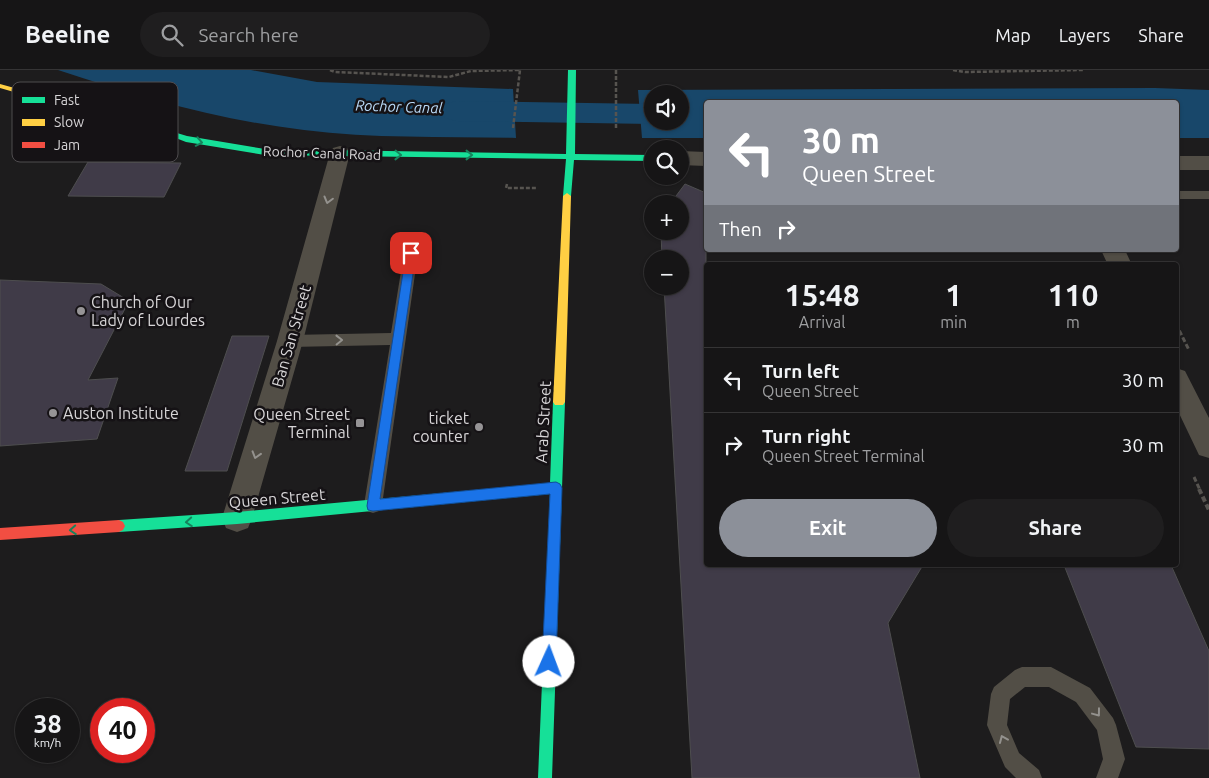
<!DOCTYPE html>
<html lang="en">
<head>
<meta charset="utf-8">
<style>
	:root { --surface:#161516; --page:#1f1e1f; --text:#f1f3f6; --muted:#9e9fa1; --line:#353435; --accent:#8c9099 }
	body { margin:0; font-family:Ubuntu,sans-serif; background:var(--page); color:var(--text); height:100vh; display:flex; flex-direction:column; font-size:19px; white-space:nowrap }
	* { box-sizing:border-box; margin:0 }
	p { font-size:16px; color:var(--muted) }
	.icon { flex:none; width:28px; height:28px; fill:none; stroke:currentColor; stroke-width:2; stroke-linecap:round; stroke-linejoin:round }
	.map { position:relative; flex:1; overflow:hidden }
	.panel { position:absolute; left:704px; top:192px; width:475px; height:305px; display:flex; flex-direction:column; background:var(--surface); border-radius:5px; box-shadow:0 1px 4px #0004,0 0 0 1px var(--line) }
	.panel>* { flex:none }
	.top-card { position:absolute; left:704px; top:30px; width:475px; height:152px; border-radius:5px; box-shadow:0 1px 4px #0004,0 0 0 1px var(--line); background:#8c9099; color:#fff; overflow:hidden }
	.buttons { position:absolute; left:644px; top:15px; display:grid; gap:10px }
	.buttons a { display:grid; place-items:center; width:45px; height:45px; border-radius:50%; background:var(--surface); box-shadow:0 1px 4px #0004,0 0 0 1px var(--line); font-size:25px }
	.speed { position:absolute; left:15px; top:628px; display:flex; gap:10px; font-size:25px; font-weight:700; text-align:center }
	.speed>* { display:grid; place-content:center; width:65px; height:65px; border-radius:50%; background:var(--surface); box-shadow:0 1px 4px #0004,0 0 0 1px var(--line); line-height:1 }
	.speed small { font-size:12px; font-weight:400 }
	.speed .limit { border:8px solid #d22; background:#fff; color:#111 }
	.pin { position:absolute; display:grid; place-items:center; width:42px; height:42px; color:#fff; margin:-21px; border-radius:10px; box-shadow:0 2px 8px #0006 }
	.me { position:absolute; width:55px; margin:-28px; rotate:2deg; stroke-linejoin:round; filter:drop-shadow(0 0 4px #0008) }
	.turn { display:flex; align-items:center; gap:18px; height:105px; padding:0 15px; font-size:22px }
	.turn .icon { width:65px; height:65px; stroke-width:2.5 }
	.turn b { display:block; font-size:35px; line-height:42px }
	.then { display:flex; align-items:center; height:48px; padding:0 15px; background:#0003; gap:10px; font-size:19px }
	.eta { display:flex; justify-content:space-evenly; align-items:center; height:85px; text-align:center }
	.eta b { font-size:30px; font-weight:600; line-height:35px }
	.action { display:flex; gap:10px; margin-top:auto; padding:10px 15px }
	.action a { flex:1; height:58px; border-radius:30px; background:var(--accent); color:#fff; font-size:20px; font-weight:600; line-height:58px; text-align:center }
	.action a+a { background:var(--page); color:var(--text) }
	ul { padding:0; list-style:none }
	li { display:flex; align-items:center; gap:15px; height:65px; padding:0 15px; border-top:1px solid var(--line) }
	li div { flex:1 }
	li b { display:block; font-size:19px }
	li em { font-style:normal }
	header { display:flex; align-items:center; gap:30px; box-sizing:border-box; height:70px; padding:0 25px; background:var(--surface); border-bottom:1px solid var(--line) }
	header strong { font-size:24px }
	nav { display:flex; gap:28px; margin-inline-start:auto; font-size:18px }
	.search { width:350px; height:45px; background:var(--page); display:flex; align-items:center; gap:12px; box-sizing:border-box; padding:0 18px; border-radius:28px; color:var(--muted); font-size:19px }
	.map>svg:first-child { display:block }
	.water { fill:#18476a; fill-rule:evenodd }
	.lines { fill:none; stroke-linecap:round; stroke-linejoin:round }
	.canal { fill:#18476a; fill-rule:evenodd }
	.building { fill:#403b48; stroke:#4e4e4f }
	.path-far2 { stroke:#575450; stroke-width:2.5; stroke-dasharray:4 2; stroke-linecap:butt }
	.path-far1 { stroke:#575450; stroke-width:3; stroke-dasharray:5 2.5; stroke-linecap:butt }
	.path { stroke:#575450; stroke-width:4; stroke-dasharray:5.5 3; stroke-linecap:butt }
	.lane { fill:#524e46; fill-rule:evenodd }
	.street { fill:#524e46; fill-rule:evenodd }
	.fast { fill:#16e098; fill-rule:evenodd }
	.slow { fill:#ffcf43; fill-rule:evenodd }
	.jam { fill:#f24e42; fill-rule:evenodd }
	.oneway { stroke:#16835d }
	.oneway2 { stroke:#94928e }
	.route { fill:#1a73e8; stroke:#114b97 }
	.poi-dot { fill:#969496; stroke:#151215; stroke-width:2 }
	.labels { text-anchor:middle; stroke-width:5; stroke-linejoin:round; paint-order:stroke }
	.far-street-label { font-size:14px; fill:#d7d5d7; stroke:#151215 }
	.far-water-label { font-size:15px; font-style:italic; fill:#b9daf8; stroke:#151215 }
	.poi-label { font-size:16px; fill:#d7d5d7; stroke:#151215; text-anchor:start }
	.street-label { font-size:16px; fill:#d7d5d7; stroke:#151215 }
	.key { fill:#151215; stroke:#4f4c4f; stroke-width:1 }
	.key-label { font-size:14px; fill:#d7d5d7 }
</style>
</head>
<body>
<header>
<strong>Beeline</strong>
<div class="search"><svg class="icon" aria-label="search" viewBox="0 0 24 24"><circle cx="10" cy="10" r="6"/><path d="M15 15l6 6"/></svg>Search here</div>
<nav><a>Map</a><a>Layers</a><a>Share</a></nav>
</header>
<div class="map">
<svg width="1209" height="708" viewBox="0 0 1209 708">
	<rect width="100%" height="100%" fill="#1d1c1d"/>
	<path class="water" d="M58,0H251L317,12L513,19L516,68C446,66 374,69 304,60C219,50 139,27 58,0Z
		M1155,18L1209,20V68H1176V32H706V68H642L638,20ZM652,24H680V51H652Z"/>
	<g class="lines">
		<path class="canal" d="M456,31L652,34V51H661L652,54L456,51L445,48L441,41L445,34Z"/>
	</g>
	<path class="building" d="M88,92L181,93L164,127L68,126Z
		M685,114L706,123V495H923L888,553L920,708H692L664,216H680V189H662L661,161H680V134H670Z
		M0,210L101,214L129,231L88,310L118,308L97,369L0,376Z
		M232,266H269L227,401H185Z
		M1064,495H1171L1209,581V679L1136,677Z"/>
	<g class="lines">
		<path class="path-far2" d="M330,0L335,2L449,7L471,1L520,0
			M616,0V59
			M953,0L965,2L1083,0
			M513,58L520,0
			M507,114L506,118H536"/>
		<path class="path-far1" d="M1176,254L1189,280
			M1194,407L1200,420"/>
		<path class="path" d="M1199,419L1209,440"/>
		<path class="lane" d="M1176,121H1209V129H1176Z
			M411,178L416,179L418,183L382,435L379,441L373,443L367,441L364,435L390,275L290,277L285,275L282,271L285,267L290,265L391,263L404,183L406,179Z
			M1022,597H1051L1090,618L1113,648L1116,655L1125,689L1118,708H1096L1103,689L1097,660L1076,632L1049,617H1025L1010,629L1007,655L1019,683L1039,700L1042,708H1016L1005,697L987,655L991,624L994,617L1015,600Z"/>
		<path class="street" d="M340,76L347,78L350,83L303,271L252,448L248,458L237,462L226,458L222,448L277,271L330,83L333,78Z
			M680,81L706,82V96L680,95Z
			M1176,86H1209V100H1176Z
			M1101,180H1125L1132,195H1108Z
			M1176,298L1185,301L1209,348V388L1199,385L1176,337Z"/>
		<path class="fast" d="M568,0H576L575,84L652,85V91L574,90L571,126L567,129L563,126L566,89L265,85L186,72L163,63L167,60L187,66L265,79L566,84Z
			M559,327L563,329L565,332L552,708H538L550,424L237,454L119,462L115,460L113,456L115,452L119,450L237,442L550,413L553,332L555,329Z"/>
		<path class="slow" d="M0,14L170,61L171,63L167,66L0,18Z
			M567,123L571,126L565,332L563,335H555L553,332L563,126Z"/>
		<path class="jam" d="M119,450L123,452L125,456L123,460L119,462L0,470V458Z"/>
	</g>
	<defs><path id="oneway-chevron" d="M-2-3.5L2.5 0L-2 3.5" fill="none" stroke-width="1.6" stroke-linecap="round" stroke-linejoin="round" transform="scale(1.25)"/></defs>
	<g class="oneway">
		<use href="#oneway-chevron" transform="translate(199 72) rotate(11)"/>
		<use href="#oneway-chevron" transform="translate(398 85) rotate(1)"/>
		<use href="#oneway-chevron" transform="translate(469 85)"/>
		<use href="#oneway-chevron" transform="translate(189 452) rotate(176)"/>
		<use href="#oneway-chevron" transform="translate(73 460) rotate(176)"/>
	</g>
	<g class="oneway2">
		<use href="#oneway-chevron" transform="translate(328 130) rotate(105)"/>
		<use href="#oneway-chevron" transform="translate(339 270) rotate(-1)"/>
		<use href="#oneway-chevron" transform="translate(256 385) rotate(107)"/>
		<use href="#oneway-chevron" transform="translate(1097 643) rotate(53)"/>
		<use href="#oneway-chevron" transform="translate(1003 669) rotate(-113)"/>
	</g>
	<path class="route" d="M411,179L416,183L380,429L556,412L560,414L562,418L556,592L554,597L549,599L544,597L542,592L550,424L373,441L368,440L367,436L406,183Z"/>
	<g class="poi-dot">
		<circle cx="81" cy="241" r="5"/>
		<circle cx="53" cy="343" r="5"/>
		<rect x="355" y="348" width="10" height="10" rx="2.5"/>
		<circle cx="479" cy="357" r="5"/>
	</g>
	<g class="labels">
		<g class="far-street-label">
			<text transform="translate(322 83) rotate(2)" y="5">Rochor Canal Road</text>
		</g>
		<g class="far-water-label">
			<text transform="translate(399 37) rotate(2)" y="5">Rochor Canal</text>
		</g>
		<g class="poi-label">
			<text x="91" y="238">Church of Our<tspan x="91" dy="18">Lady of Lourdes</tspan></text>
			<text x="63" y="349">Auston Institute</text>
			<text x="350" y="350" text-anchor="end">Queen Street<tspan x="350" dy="18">Terminal</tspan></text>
			<text x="469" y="354" text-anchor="end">ticket<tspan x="469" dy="18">counter</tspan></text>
		</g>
		<g class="street-label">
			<text transform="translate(291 266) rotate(-74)" y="6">Ban San Street</text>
			<text transform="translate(543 352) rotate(-87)" y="6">Arab Street</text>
			<text transform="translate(277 428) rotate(-5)" y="6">Queen Street</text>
		</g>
	</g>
	<rect x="12" y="12" width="166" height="80" rx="8" class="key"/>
	<rect x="22" y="27" width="23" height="6" fill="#16e098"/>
	<rect x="22" y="49" width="23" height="7" fill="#ffcf43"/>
	<rect x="22" y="72" width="23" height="6" fill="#f24e42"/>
	<g class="key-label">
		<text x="54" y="35">Fast</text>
		<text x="54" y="57">Slow</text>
		<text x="54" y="80">Jam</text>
	</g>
</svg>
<div class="buttons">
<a><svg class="icon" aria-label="sound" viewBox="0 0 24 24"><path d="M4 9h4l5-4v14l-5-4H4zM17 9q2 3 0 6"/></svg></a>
<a><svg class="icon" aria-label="search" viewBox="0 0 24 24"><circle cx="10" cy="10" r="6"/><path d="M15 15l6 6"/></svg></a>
<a>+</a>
<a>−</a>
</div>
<div class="speed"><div>38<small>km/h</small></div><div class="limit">40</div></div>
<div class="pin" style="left:411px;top:183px;background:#d93025"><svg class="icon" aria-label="arrive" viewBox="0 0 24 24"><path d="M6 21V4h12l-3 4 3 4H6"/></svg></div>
<svg class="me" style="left:549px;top:592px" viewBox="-20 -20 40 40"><circle r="19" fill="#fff"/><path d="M0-13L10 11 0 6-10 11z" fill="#1a73e8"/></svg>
<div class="top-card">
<div class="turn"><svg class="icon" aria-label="left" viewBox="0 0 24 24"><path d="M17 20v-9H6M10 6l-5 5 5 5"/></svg><div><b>30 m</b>Queen Street</div></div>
<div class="then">Then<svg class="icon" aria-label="right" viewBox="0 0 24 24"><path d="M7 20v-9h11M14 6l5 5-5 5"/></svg></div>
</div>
<section class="panel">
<div class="eta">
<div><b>15:48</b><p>Arrival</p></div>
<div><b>1</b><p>min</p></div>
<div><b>110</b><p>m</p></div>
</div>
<ul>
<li><svg class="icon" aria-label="left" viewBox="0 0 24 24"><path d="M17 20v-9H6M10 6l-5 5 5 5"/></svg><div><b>Turn left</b><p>Queen Street</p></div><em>30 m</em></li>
<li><svg class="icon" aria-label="right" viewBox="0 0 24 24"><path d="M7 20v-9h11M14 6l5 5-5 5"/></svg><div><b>Turn right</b><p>Queen Street Terminal</p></div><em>30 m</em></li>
</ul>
<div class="action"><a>Exit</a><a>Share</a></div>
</section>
</div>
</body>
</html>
